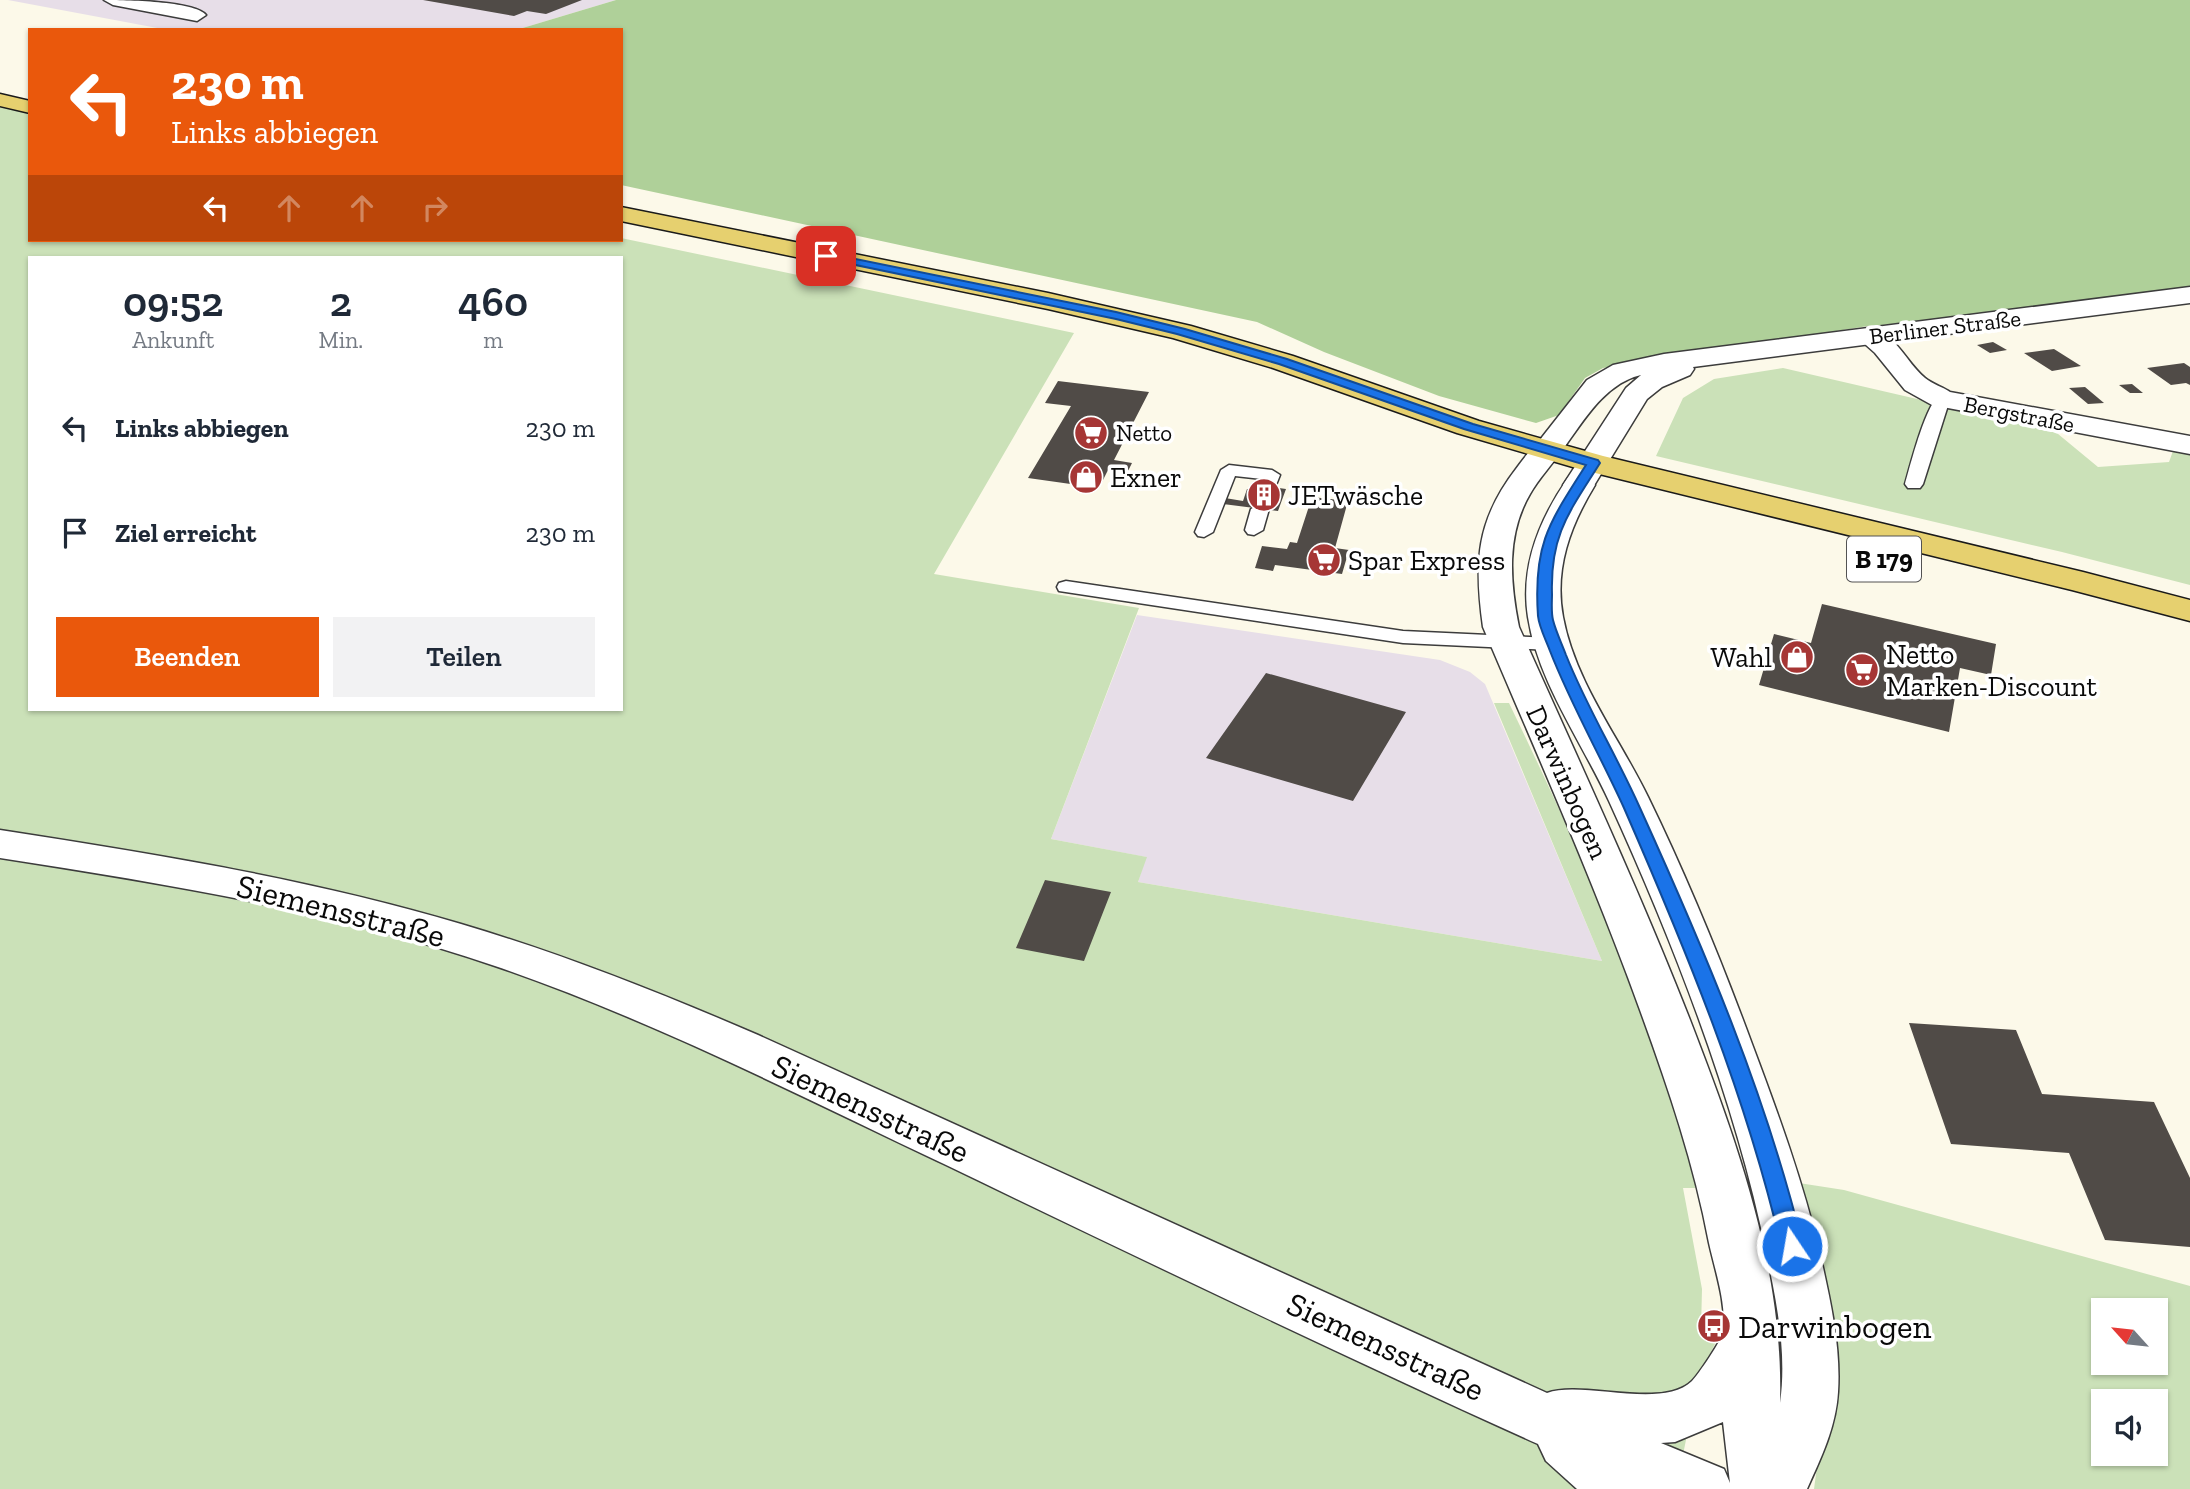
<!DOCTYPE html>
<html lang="de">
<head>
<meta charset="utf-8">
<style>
	:root { --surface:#fff; --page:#f2f2f3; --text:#1f2937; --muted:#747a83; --accent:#ea580c }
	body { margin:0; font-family:"Zilla Slab",serif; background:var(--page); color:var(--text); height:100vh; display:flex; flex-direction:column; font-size:26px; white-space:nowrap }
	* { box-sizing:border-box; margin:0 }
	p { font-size:23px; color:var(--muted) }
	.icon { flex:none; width:38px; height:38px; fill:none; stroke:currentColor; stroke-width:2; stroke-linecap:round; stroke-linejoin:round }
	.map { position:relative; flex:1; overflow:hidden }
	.details { position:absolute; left:28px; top:256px; width:595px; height:455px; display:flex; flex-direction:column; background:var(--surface); border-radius:0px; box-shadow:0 2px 5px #0004 }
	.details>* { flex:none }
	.banner { position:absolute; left:28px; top:28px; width:595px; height:214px; border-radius:0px; box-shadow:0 2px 5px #0004; background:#ea580c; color:#fff; overflow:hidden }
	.needle { width:46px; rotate:297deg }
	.fabs { position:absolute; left:2091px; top:1298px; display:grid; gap:14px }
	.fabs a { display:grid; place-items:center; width:77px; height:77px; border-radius:0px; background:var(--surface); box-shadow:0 2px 5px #0004; font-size:35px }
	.pin { position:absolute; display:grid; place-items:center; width:60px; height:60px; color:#fff; margin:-30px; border-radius:14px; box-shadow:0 4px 10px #0006 }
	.me { position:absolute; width:77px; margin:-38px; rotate:348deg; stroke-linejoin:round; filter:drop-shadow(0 0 5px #0008) }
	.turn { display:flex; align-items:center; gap:24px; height:147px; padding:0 28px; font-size:32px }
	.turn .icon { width:91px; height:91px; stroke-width:2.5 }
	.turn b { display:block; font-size:49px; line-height:60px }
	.lanes { display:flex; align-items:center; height:66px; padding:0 28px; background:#0003; justify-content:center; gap:35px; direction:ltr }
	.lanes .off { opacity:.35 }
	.eta { display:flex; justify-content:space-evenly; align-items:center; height:119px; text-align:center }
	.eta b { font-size:42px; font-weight:600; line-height:49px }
	.action { display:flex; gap:14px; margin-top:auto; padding:14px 28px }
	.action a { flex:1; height:80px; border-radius:0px; background:var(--accent); color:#fff; font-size:28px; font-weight:600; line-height:80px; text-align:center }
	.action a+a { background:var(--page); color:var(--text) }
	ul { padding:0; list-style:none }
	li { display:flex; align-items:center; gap:21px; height:105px; padding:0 28px }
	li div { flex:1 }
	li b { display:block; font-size:26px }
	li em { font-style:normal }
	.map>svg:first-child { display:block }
	.industrial { fill:#e7dee8 }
	.green { fill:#cbe1b8; fill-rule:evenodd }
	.forest { fill:#afd099 }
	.building { fill:#504b47 }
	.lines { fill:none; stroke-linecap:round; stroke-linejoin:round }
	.service-casing { stroke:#3c3c3c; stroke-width:3 }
	.minor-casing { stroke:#3c3c3c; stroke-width:3 }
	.tertiary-casing { stroke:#3c3c3c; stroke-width:3 }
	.primary-casing { stroke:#1a1a1a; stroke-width:3 }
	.service { fill:#fff; fill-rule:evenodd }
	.minor { fill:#fff; fill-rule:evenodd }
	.tertiary { fill:#fff; fill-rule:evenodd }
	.primary { fill:#e6d06f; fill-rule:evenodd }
	.route { fill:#1a73e8; stroke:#114b97; stroke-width:2 }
	.labels { text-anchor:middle; stroke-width:7; stroke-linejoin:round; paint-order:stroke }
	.far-street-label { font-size:23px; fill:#090909; stroke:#fff }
	.far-poi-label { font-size:23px; fill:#090909; stroke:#fff; text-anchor:start }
	.shield { fill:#fff; stroke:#535353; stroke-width:2 }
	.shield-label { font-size:26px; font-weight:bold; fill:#090909 }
	.poi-label { font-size:28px; fill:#090909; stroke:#fff; text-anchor:start }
	.street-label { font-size:28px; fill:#090909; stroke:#fff }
	.near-street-label { font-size:33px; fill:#090909; stroke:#fff }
	.near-poi-label { font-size:33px; fill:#090909; stroke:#fff; text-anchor:start }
</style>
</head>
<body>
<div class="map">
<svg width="2190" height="1489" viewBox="0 0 2190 1489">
	<rect width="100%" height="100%" fill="#fcf9e9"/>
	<path class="industrial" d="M8,0H616L516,30H168Z
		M1137,615L1440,660L1470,672L1485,684L1602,961L1138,882L1146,857L1051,839Z"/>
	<path class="green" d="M0,106L30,113V240L621,238L1074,333L934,574L1139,608L1051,839L1147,857L1138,882L1602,961L1494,703H1509C1570,829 1627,957 1671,1090C1681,1122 1687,1156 1696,1188H1683L1702,1289L1701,1329L1717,1334L1716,1342L1699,1376L1676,1489H0ZM30,257H621V709H30Z
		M1783,368L1969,411L2036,422L2052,429L2098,467L2169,462L2173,451L2190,453V585L2062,552L1656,456L1683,398L1714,379Z
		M1786,1181L1844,1190L2190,1286V1489H1814L1835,1333L1830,1305ZM2104,1311H2156V1363H2104ZM2104,1402H2156V1454H2104Z"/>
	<path class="forest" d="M616,0H2190V303L1868,326L1603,368L1585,378L1559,415L1536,423L1439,396L1324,352L1257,322L621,185V30H516Z"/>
	<path class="building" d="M423,0H582L546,14L527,11L514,16Z
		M1993,342L2007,350L1990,353L1977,345Z
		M2054,349L2081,366L2052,371L2024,353Z
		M2184,363L2190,367V385L2186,383L2171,385L2147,368Z
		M1058,381L1149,392L1114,460L1132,463L1127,473L1108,470L1099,488L1028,478L1071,406L1045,403Z
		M2132,384L2143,393H2130L2119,385Z
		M2085,387L2104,403L2088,404L2069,388Z
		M1259,485L1286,489L1278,511L1223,504L1225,498L1243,501L1247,489L1257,490Z
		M1312,497L1348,501L1335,548L1349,550L1342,574L1275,565L1273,571L1255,568L1262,546L1287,549L1290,542L1297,543Z
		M1822,604L1996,644L1991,675L1960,668L1949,732L1759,685L1774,634L1811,643Z
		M1266,673L1406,712L1353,801L1206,758Z
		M1045,880L1111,892L1084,961L1016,948Z
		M1909,1023L2016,1030L2042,1094L2154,1102L2190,1178V1247L2105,1240L2069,1153L1951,1144Z"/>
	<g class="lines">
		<g class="service-casing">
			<path id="service" d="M1942,394L1950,399L1923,484L1920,488H1908L1905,484C1910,467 1927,398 1942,394Z
				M1229,465L1272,470L1280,475L1274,490L1268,491L1259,486L1262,479L1235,476L1213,532L1204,537L1198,536L1195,532L1221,470Z
				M1260,504L1269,509L1263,530L1254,535L1248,534L1245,530L1251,509Z
				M1066,581L1403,631L1553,638L1563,644L1553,650L1403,643L1059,591L1057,587L1059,583Z"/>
		</g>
		<g class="minor-casing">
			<path id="minor" d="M104,0C124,0 195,1 206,15L197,21L113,5Z
				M1871,329C1898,336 1905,361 1925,378C1932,384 1943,387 1950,392L2190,436V454L1932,405L1905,390L1875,353L1857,337L1861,331Z
				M1547,441L1558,444L1562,450C1552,465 1539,478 1530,494C1506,535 1510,582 1519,627C1577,757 1638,887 1690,1020C1737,1142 1784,1271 1780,1403C1787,1354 1777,1304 1767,1256C1737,1105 1673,941 1609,801C1582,742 1538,682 1528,617C1520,566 1539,520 1568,478L1579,476L1590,478L1595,485C1570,526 1554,569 1563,617C1575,682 1620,739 1648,797C1687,877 1721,960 1752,1044C1778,1113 1803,1182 1820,1254C1830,1299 1841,1346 1838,1392C1836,1427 1821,1458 1807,1489H1577L1546,1461L1538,1444C1339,1354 1141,1259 944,1164C796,1094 650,1019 495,966C335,911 167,884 0,858V830C155,854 310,879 461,924C563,954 661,993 758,1035L1547,1393C1582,1380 1662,1410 1692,1381C1698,1375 1722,1340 1723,1332C1727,1305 1715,1270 1709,1243C1694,1163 1668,1087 1640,1010C1593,880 1537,754 1483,627C1474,563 1476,521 1516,469C1525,457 1532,445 1547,441ZM1723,1422L1730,1483L1724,1469L1661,1443L1675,1442Z"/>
		</g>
		<g class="tertiary-casing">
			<path id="tertiary" d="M2190,287V303L1693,367L1694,369L1690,375L1662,387L1647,399L1590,492L1579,494L1568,492L1563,485L1626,388L1641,375C1602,384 1580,427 1558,456L1547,459L1536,456L1532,450L1587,380L1613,365L1664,354Z"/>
		</g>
		<g class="primary-casing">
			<path id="primary" d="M0,94L30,101V113L0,106Z
				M621,207L1048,293L1191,326L1293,356L1479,421L1603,456L2083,572L2190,600V621L2072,590L1583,470L1457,433L1273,368L1173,338L1048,309L621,221Z"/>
		</g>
		<use href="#service" class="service"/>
		<use href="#minor" class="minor"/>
		<use href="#tertiary" class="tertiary"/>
		<use href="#primary" class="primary"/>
	</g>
	<path class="route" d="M826,253L1116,312L1185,329L1287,359L1473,424L1598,460L1600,463C1570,511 1550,534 1552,594C1552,602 1551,612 1553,620C1556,632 1562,644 1566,655C1587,708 1617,756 1640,808C1704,949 1766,1094 1803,1246L1800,1252L1792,1255L1784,1252L1781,1246C1746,1095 1686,950 1624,808C1600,755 1571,705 1550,651C1546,640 1539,627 1538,616C1533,544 1549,523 1586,465L1464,429L1279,364L1177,334L1116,319L822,258L821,256Z"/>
	<defs>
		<g id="supermarket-disc" transform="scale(1.75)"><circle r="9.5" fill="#a63635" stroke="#fff"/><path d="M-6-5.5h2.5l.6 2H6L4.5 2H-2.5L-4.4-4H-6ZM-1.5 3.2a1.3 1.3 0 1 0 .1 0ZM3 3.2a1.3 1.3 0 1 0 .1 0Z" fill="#fff"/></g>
		<g id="shop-disc" transform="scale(1.75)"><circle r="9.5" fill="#a63635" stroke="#fff"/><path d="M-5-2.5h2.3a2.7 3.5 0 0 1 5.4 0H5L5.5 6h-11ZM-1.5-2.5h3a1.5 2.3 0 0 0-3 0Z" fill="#fff"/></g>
		<g id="building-disc" transform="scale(1.75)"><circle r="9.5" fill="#a63635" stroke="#fff"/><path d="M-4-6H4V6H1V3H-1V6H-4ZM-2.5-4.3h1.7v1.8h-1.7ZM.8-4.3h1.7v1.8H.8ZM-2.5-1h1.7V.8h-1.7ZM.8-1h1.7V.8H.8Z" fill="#fff"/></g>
		<g id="bus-disc" transform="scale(1.75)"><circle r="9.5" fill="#a63635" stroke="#fff"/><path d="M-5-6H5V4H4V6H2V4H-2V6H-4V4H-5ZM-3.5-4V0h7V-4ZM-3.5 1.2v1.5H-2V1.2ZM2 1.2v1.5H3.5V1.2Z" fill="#fff"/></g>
	</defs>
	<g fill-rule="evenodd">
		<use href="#supermarket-disc" x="1091" y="433"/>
		<use href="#shop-disc" x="1086" y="477"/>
		<use href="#building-disc" x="1264" y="495"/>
		<use href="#supermarket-disc" x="1324" y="560"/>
		<use href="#shop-disc" x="1797" y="657"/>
		<use href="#supermarket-disc" x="1862" y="670"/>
		<use href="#bus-disc" x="1714" y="1326"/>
	</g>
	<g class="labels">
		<g class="far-street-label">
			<text transform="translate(1945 327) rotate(-7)" y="8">Berliner Straße</text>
			<text transform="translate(2019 414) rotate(11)" y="8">Bergstraße</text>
		</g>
		<g class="far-poi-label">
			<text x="1116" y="441">Netto</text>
		</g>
		<rect class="shield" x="1847" y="536.5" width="74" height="45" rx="5"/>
		<g class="shield-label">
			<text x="1884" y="568">B 179</text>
		</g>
		<g class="poi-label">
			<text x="1110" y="487">Exner</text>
			<text x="1288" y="505">JETwäsche</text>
			<text x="1348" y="570">Spar Express</text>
			<text x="1886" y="664">Netto<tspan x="1886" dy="32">Marken-Discount</tspan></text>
			<text x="1772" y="667" text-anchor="end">Wahl</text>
		</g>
		<g class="street-label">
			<text transform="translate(1568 782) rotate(66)" y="10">Darwinbogen</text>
		</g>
		<g class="near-street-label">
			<text transform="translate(341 910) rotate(14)" y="12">Siemensstraße</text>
			<text transform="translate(871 1108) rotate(25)" y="12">Siemensstraße</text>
			<text transform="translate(1386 1346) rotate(25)" y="12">Siemensstraße</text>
		</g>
		<g class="near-poi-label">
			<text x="1738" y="1338">Darwinbogen</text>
		</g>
	</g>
</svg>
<div class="fabs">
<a><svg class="needle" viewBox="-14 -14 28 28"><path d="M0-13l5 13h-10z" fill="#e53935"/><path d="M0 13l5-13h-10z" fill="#747a83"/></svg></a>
<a><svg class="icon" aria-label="sound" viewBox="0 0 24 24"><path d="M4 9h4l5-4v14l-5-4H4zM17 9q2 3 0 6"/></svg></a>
</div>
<div class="pin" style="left:826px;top:256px;background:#d93025"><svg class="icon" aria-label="arrive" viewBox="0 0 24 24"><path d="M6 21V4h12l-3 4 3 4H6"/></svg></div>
<svg class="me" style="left:1792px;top:1246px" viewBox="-20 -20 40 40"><circle r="17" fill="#1a73e8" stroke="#fff" stroke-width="3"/><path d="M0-11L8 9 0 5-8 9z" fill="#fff"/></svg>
<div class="banner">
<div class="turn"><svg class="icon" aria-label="left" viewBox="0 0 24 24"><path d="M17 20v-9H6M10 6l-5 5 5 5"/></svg><div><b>230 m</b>Links abbiegen</div></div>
<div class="lanes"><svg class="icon" aria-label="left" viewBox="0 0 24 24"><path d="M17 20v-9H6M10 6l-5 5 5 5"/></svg><svg class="icon off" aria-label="ahead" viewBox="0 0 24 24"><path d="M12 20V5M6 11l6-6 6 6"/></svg><svg class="icon off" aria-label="ahead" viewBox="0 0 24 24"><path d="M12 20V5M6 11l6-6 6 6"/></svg><svg class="icon off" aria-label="right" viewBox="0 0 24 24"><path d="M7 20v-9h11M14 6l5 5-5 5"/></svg></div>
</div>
<section class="details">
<div class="eta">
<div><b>09:52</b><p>Ankunft</p></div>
<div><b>2</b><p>Min.</p></div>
<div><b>460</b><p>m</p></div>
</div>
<ul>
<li><svg class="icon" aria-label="left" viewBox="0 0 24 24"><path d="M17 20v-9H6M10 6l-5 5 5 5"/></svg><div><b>Links abbiegen</b></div><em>230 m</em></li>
<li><svg class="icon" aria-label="arrive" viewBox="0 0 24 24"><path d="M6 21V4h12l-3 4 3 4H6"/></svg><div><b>Ziel erreicht</b></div><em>230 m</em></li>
</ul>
<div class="action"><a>Beenden</a><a>Teilen</a></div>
</section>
</div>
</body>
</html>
